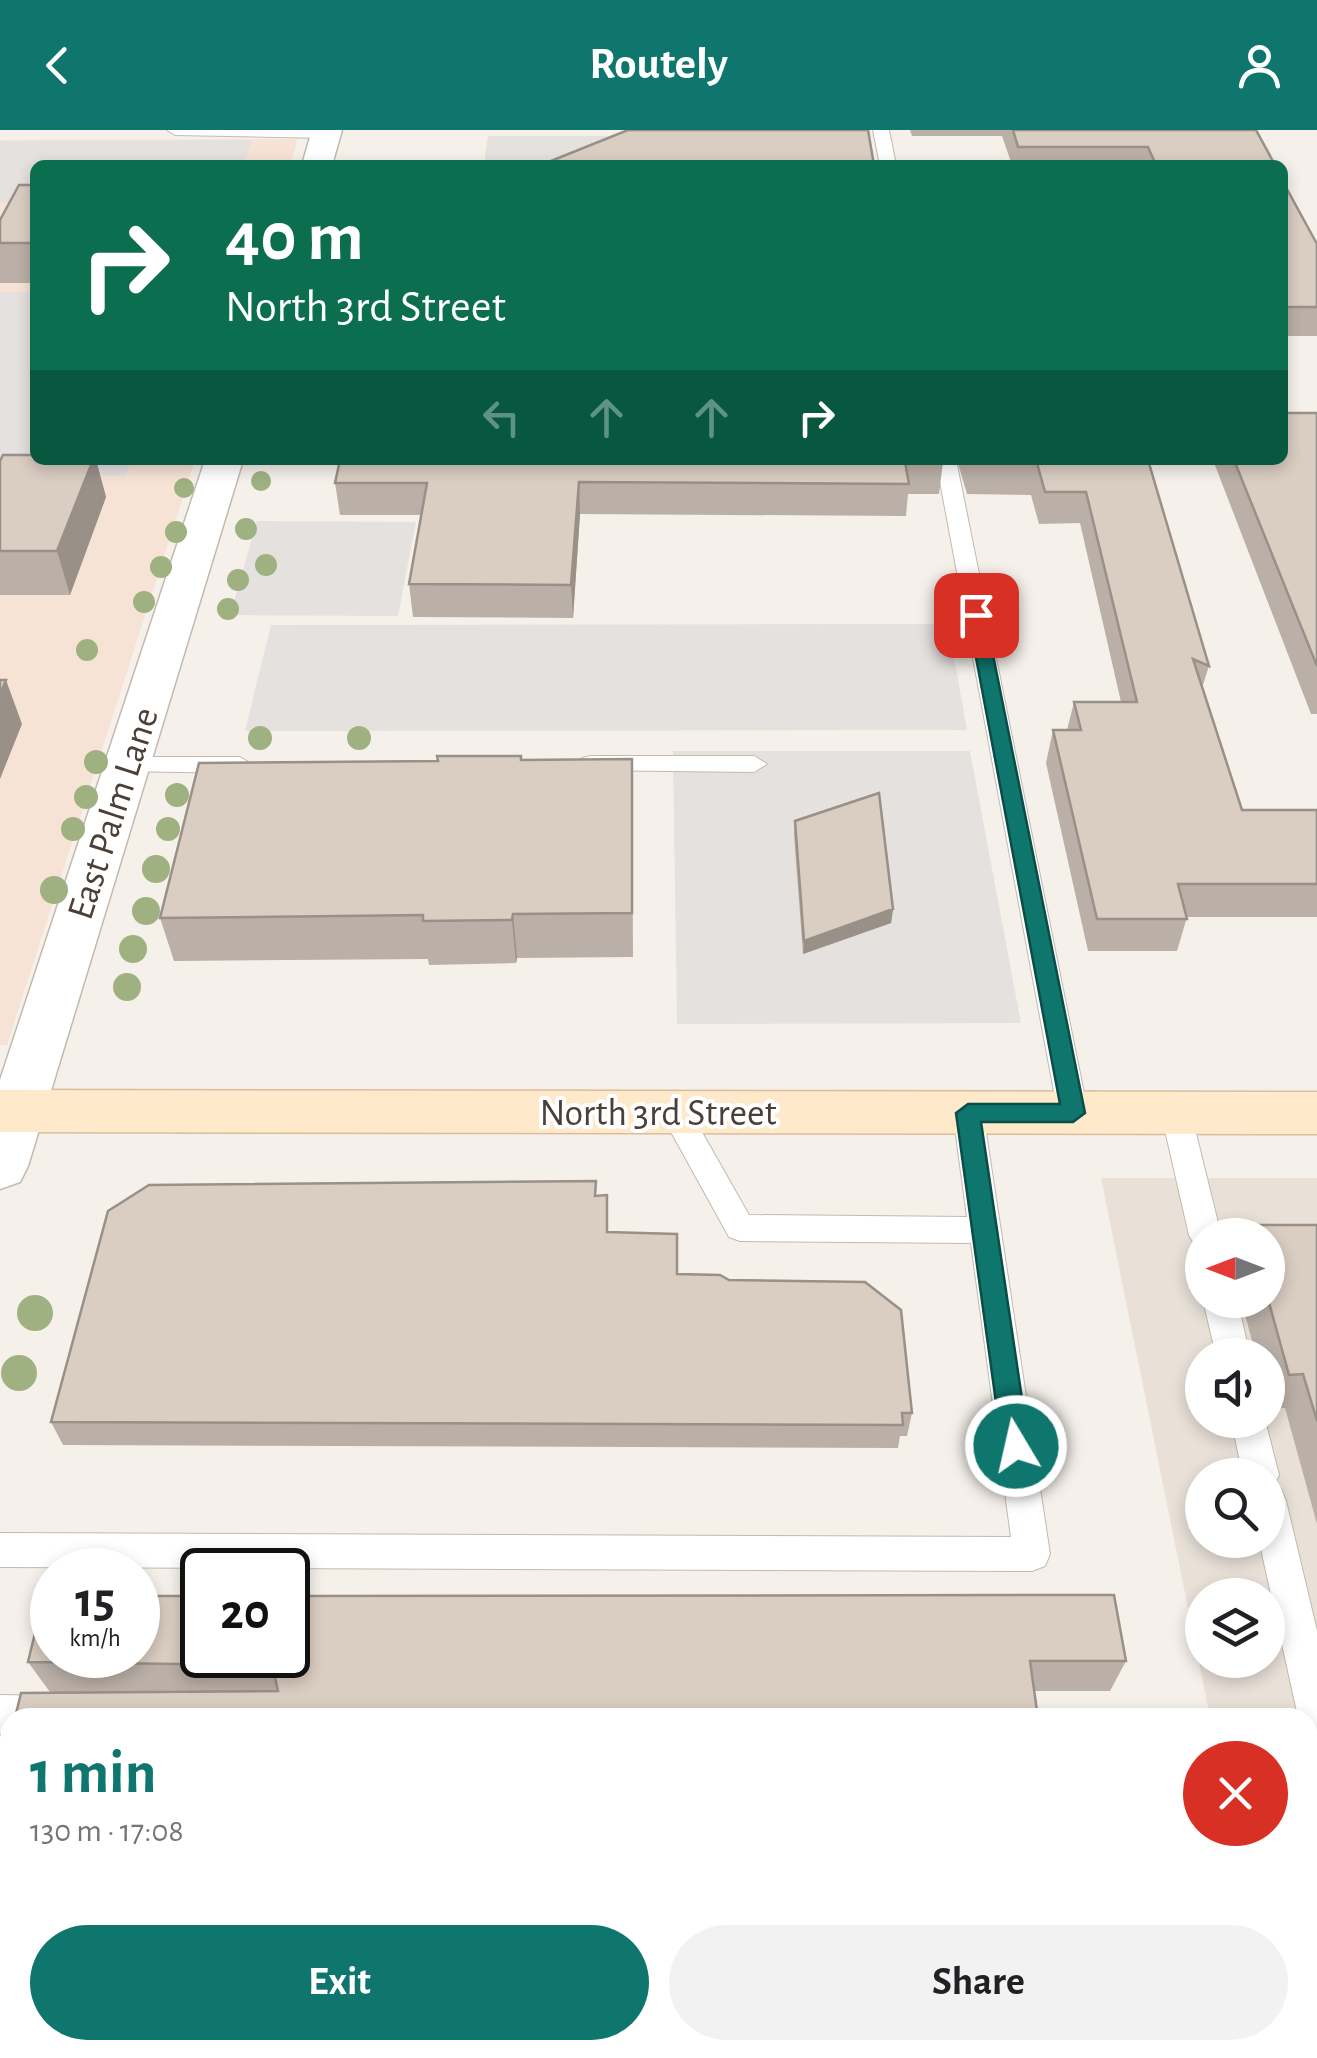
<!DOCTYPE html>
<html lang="en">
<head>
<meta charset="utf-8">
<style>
	:root { --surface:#fff; --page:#f2f2f2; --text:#202124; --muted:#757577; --accent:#0f766e }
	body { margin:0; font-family:"Alegreya Sans",sans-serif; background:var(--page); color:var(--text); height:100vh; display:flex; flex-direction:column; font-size:38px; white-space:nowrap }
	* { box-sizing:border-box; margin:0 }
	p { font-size:32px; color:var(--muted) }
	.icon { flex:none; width:55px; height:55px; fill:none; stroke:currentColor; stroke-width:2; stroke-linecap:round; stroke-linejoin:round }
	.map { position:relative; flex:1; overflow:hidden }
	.details { position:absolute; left:0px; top:1578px; width:1318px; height:352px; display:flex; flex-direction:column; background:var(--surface); border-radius:30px 30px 0 0; box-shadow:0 5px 15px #0003 }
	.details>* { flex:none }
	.hud { position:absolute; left:30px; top:30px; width:1258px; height:305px; border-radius:15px; box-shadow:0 5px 15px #0003; background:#0b6e4f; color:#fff; overflow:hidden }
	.needle { width:65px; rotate:270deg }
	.fabs { position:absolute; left:1185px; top:1088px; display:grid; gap:20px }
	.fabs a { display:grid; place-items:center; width:100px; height:100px; border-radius:50%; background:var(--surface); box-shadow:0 5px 15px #0003; font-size:50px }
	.speed { position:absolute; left:30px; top:1418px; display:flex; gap:20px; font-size:50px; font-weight:700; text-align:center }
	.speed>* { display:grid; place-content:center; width:130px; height:130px; border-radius:50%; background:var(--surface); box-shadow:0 5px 15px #0003; line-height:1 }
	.speed small { font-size:25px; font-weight:400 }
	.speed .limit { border:5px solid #111; border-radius:15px; background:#fff; color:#111 }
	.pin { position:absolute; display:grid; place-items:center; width:85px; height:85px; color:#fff; margin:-42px; border-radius:20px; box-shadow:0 5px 15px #0006 }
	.me { position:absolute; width:110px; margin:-55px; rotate:351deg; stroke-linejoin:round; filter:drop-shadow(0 0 8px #0008) }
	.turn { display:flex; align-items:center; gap:35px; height:210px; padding:0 30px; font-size:45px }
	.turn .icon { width:130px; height:130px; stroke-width:2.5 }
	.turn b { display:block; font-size:70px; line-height:85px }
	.lanes { display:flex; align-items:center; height:95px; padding:0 30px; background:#0003; justify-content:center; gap:50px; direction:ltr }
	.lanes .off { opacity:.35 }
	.round { display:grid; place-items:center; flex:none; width:105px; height:105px; border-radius:52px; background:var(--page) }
	.headline { display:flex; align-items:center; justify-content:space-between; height:170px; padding:0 30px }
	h1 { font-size:60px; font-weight:700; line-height:75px; color:var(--accent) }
	.button { display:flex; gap:20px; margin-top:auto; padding:20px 30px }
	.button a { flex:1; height:115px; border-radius:60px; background:var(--accent); color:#fff; font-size:40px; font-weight:700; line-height:115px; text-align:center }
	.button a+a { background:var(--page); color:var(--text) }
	header { display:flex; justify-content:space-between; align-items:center; height:130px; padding:0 30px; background:var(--accent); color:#fff; font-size:45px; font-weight:700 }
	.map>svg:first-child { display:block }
	.residential { fill:#e9e1d8; fill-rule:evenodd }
	.commercial { fill:#f7e3d6 }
	.parking { fill:#e4e1df }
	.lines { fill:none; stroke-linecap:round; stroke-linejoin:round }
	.lane-casing { stroke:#c4b9af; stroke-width:2 }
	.street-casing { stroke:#c4b9af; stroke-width:3 }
	.secondary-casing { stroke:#d9bd9c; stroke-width:3 }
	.lane { fill:#fff; fill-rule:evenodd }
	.street { fill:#fff; fill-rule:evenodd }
	.secondary { fill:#ffe9cb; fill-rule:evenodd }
	.tree { fill:#9fb180 }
	.wall { fill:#bbb0a7 }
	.shaded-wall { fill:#999088 }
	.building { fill:#dacdc2; stroke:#999088; stroke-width:2.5 }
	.route { fill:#0f766e; stroke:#0a4d48; stroke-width:2.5 }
	.labels { text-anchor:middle; stroke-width:8; stroke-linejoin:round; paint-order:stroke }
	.street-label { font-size:38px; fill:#4a4038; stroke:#fff }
</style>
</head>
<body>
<header><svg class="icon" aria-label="back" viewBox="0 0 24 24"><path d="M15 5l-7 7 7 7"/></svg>Routely<svg class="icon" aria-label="person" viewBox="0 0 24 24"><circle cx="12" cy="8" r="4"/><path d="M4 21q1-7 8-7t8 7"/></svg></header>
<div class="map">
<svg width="1317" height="1928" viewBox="0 0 1317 1928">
	<rect width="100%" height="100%" fill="#f5f0ea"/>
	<path class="residential" d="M1101,1048H1317V1928H0V1584L10,1588V1920H1308V1588L1210,1587ZM1202,1105H1268V1170H1202ZM1202,1225H1268V1290H1202ZM1202,1345H1268V1410H1202ZM1202,1465H1268V1530H1202Z"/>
	<path class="commercial" d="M298,9L290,35H35V330H195L7,915H0V10Z"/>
	<path class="parking" d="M488,6H859L702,34L484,35Z
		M252,10L243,35H35V72H0V11Z
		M0,162H35V330H131L126,346H0Z
		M257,391L416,392L398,486L230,485Z
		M948,494L967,600L245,601L271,495Z
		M673,621H970L1021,893L677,894Z"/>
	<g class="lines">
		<g class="lane-casing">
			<path id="lane" d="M167,0H332L334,3L326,8L175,5Z
				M873,0H889L896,35H880Z
				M936,330H956L1088,983L1084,991L1073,995L1062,991L1058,983Z
				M591,626H754L767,634L754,642L582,640L578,634L582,628Z
				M128,627H240L253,635L240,643L119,641L115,635Z
				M675,970L686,974L749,1085L967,1087L953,983L957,975L968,971L979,975L983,983L1050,1424L1045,1436L1032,1441L0,1437V1403L1011,1407L971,1113L740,1111L729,1107L660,982L664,974Z
				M1176,971L1187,975L1191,983L1221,1105H1202V1117L1194,1114L1189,1105L1161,983L1165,975Z
				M1203,1170H1237L1250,1225H1216Z
				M1231,1290H1265L1279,1345L1273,1357L1281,1359L1286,1371L1317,1501V1601L1308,1598V1588H1300L1297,1582L1259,1410H1268V1345H1243Z
				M0,1565L56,1566L70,1571L76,1585L10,1588V1604L0,1603Z
				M1099,1920H1143L1144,1928H1100Z"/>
		</g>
		<g class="street-casing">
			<path id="street" d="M312,0H342L332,35H302Z
				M205,330H243L28,1036L20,1052L0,1059V950Z"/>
		</g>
		<g class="secondary-casing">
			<path id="secondary" d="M0,960L1317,962V1004L0,1002Z"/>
		</g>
		<use href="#lane" class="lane"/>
		<use href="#street" class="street"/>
		<use href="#secondary" class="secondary"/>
	</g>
	<g class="tree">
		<circle cx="261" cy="351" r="10"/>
		<circle cx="184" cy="358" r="10"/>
		<circle cx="246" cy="399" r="11"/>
		<circle cx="176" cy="402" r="11"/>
		<circle cx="266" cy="435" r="11"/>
		<circle cx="161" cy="437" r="11"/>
		<circle cx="238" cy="450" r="11"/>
		<circle cx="144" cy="472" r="11"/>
		<circle cx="228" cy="479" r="11"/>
		<circle cx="87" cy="520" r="11"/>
		<circle cx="260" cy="608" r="12"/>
		<circle cx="359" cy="608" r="12"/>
		<circle cx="96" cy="632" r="12"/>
		<circle cx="177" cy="665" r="12"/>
		<circle cx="86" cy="667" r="12"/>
		<circle cx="73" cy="699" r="12"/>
		<circle cx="168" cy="699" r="12"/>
		<circle cx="156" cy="739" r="14"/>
		<circle cx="54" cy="760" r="14"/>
		<circle cx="146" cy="781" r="14"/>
		<circle cx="133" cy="819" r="14"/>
		<circle cx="127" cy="857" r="14"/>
		<circle cx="35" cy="1183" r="18"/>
		<circle cx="19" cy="1243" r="18"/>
	</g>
	<path class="wall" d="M910,0H1256L1275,35H1012L1002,6H912Z
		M1282,50L1317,114V206H1282Z
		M35,55V153H0V90Z
		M1317,283V584H1311L1213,330H1282Z
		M96,330L106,367L70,465H0V331Z
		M340,330L943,332L939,364H908L906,386L580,384L573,488L413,487L409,454L422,385H340L335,353Z
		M957,330H1148L1209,536L1202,558L1242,680H1317V787H1187L1177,821H1088L1046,633L1053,600H1067L1074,572H1121L1080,393L1039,394L1031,365L967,364Z
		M632,629L633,827L517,828L516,833L429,835L428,829L174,831L160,788L521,630Z
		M795,691L893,779L891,793L803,824L794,705Z
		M596,1051V1066L608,1102L912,1283L907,1306H900L898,1318L63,1315L51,1292Z
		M1246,1095H1317V1394L1285,1278L1271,1279L1268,1267V1225H1256L1241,1170H1268V1105H1242Z
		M1126,1531L1110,1561L95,1562H50L28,1532Z"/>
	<path class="shaded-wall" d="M93,330H96L106,367L70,465L57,421Z
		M579,352L580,384L573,488L571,455Z
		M6,550L22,594L0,649V565Z
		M893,779L891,793L803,824L804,811Z
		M513,784L517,828L516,833L512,790Z
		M86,1920H111L110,1928H84Z"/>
	<path class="building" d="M628,0H868L874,35H541Z
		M1013,0H1256L1275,35H1156L1148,17H1018Z
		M1282,50L1317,114V177H1282Z
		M19,55H35V113H0V90Z
		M1282,283H1317V536L1234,330H1282Z
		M3,325H35V330H93L57,421H0V331Z
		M340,330H942L943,332H905L909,354L579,352L571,455L409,454L427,353H335Z
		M971,330H1148L1209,536L1193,529L1242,680H1317V754H1178L1187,789H1097L1053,600H1081L1074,572H1137L1086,362H1045L1037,333H972Z
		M0,550H6L0,565Z
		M437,626H521V630L632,629V783L513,784L512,790L423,791V785L160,788L199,633L438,631Z
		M879,663L893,779L804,811L795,691Z
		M596,1051L595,1066L607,1065V1102L677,1104V1144L720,1145L729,1150L865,1152L901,1180L912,1283H902L903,1295L51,1292L108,1081L149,1055Z
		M1246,1095H1317V1291L1303,1244L1289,1245L1268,1169V1105H1249Z
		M1114,1465L1126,1531H1030L1038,1588H15L21,1563L278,1561L274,1543L255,1535L28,1532L44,1466H52V1525H138V1466H202V1525H288V1466Z
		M0,1605H10V1920H86L84,1928H0Z
		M730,1920H1084L1085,1928H730Z"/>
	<path class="route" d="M976,480L985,485L1085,983L1073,992H981L1029,1316L1025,1325L1016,1328L1006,1325L1002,1316L956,983L968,974H1060L968,485Z"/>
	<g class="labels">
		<g class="street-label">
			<text transform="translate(112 683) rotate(-72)" y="13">East Palm Lane</text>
			<text x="658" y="995">North 3rd Street</text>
		</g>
	</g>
</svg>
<div class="fabs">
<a><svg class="needle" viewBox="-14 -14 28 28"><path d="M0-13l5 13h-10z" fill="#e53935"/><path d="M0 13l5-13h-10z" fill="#757577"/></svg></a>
<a><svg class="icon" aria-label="sound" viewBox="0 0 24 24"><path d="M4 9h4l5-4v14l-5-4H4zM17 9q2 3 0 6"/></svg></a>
<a><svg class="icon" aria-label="search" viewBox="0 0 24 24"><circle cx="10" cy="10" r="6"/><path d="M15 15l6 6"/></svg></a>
<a><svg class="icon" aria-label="layers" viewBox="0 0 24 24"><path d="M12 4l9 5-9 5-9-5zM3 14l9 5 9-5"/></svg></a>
</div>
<div class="speed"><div>15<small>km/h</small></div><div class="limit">20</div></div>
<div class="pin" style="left:976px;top:485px;background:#d93025"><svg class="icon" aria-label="arrive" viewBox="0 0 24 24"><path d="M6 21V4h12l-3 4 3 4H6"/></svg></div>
<svg class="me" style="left:1016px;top:1316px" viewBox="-20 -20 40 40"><circle r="17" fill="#0f766e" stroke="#fff" stroke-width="3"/><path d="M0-11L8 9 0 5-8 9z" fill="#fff"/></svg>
<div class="hud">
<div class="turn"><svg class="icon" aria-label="right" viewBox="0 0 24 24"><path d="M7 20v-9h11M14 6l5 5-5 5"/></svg><div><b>40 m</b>North 3rd Street</div></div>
<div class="lanes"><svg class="icon off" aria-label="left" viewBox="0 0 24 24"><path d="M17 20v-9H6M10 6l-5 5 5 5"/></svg><svg class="icon off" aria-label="ahead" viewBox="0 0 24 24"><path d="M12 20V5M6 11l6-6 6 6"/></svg><svg class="icon off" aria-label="ahead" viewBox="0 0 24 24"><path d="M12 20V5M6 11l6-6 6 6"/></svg><svg class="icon" aria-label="right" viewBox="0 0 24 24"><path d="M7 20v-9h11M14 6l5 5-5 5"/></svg></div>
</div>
<section class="details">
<div class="headline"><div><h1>1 min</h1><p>130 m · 17:08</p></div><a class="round" style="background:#d93025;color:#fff"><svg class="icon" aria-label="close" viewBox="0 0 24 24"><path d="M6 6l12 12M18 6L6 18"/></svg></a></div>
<div class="button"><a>Exit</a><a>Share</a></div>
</section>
</div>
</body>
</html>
